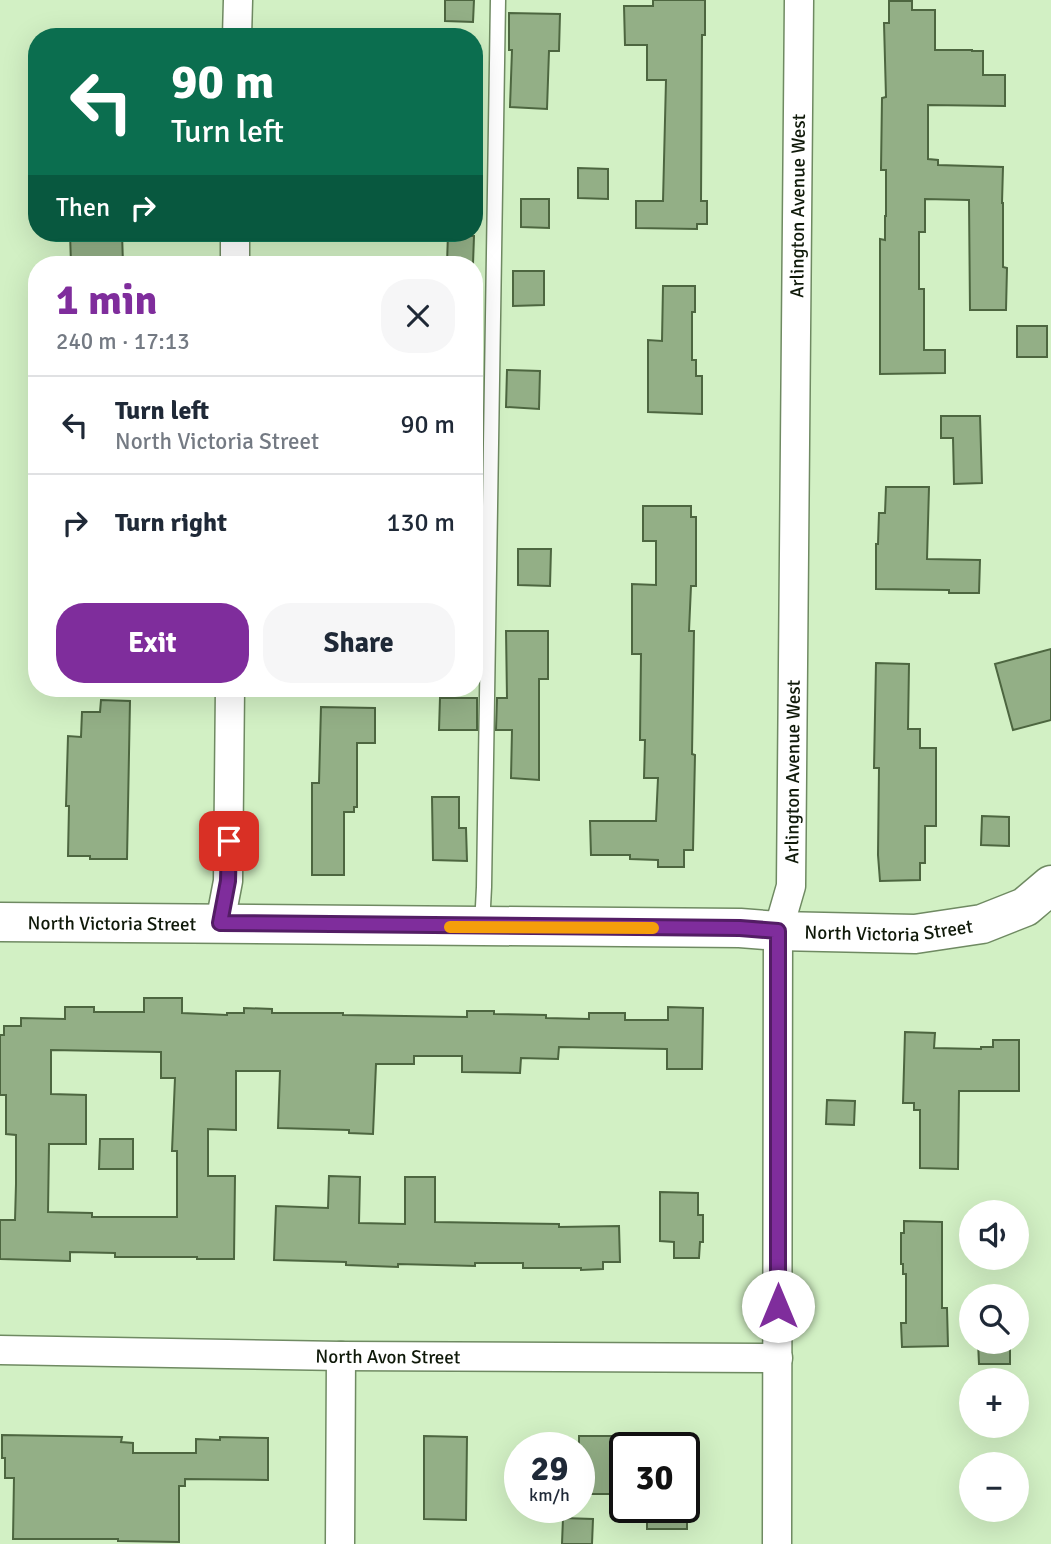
<!DOCTYPE html>
<html lang="en">
<head>
<meta charset="utf-8">
<style>
	:root { --surface:#fff; --page:#f6f6f7; --text:#1f2937; --muted:#747a83; --line:#e0e1e3; --accent:#7f2d9c }
	body { margin:0; font-family:Signika,sans-serif; background:var(--page); color:var(--text); height:100vh; display:flex; flex-direction:column; font-size:26px; white-space:nowrap }
	* { box-sizing:border-box; margin:0 }
	p { font-size:23px; color:var(--muted) }
	.icon { flex:none; width:38px; height:38px; fill:none; stroke:currentColor; stroke-width:2; stroke-linecap:round; stroke-linejoin:round }
	.map { position:relative; flex:1; overflow:hidden }
	.sheet { position:absolute; left:28px; top:256px; width:455px; height:441px; display:flex; flex-direction:column; background:var(--surface); border-radius:28px; box-shadow:0 7px 28px #0002 }
	.sheet>* { flex:none }
	.hud { position:absolute; left:28px; top:28px; width:455px; height:214px; border-radius:28px; box-shadow:0 7px 28px #0002; background:#0b6e4f; color:#fff; overflow:hidden }
	.buttons { position:absolute; left:959px; top:1200px; display:grid; gap:14px }
	.buttons a { display:grid; place-items:center; width:70px; height:70px; border-radius:50%; background:var(--surface); box-shadow:0 7px 28px #0002; font-size:35px }
	.speed { position:absolute; left:504px; top:1432px; display:flex; gap:14px; font-size:35px; font-weight:700; text-align:center }
	.speed>* { display:grid; place-content:center; width:91px; height:91px; border-radius:50%; background:var(--surface); box-shadow:0 7px 28px #0002; line-height:1 }
	.speed small { font-size:18px; font-weight:400 }
	.speed .limit { border:4px solid #111; border-radius:10px; background:#fff; color:#111 }
	.pin { position:absolute; display:grid; place-items:center; width:60px; height:60px; color:#fff; margin:-30px; border-radius:14px; box-shadow:0 4px 10px #0006 }
	.me { position:absolute; width:77px; margin:-38px; rotate:0deg; stroke-linejoin:round; filter:drop-shadow(0 0 5px #0008) }
	.turn { display:flex; align-items:center; gap:24px; height:147px; padding:0 28px; font-size:32px }
	.turn .icon { width:91px; height:91px; stroke-width:2.5 }
	.turn b { display:block; font-size:49px; line-height:60px }
	.then { display:flex; align-items:center; height:66px; padding:0 28px; background:#0003; gap:14px; font-size:26px }
	.round { display:grid; place-items:center; flex:none; width:74px; height:74px; border-radius:28px; background:var(--page) }
	.summary { display:flex; align-items:center; justify-content:space-between; height:119px; padding:0 28px }
	h1 { font-size:42px; font-weight:800; line-height:52px; color:var(--accent) }
	.button { display:flex; gap:14px; margin-top:auto; padding:14px 28px }
	.button a { flex:1; height:80px; border-radius:28px; background:var(--accent); color:#fff; font-size:28px; font-weight:800; line-height:80px; text-align:center }
	.button a+a { background:var(--page); color:var(--text) }
	ul { padding:0; list-style:none }
	li { display:flex; align-items:center; gap:21px; height:98px; padding:0 28px; border-top:2px solid var(--line) }
	li div { flex:1 }
	li b { display:block; font-size:26px }
	li em { font-style:normal }
	.map>svg:first-child { display:block }
	.building { fill:#93af86; stroke:#4d6640; stroke-width:2; fill-rule:evenodd }
	.lines { fill:none; stroke-linecap:round; stroke-linejoin:round }
	.lane-casing { stroke:#6f8a62; stroke-width:17 }
	.street-casing { stroke:#6f8a62; stroke-width:31 }
	.secondary-casing { stroke:#6f8a62; stroke-width:41 }
	.lane { stroke:#fff; stroke-width:14 }
	.street { stroke:#fff; stroke-width:28 }
	.secondary { stroke:#fff; stroke-width:38 }
	.route-casing { stroke:#531d65; stroke-width:18 }
	.route { stroke:#7f2d9c; stroke-width:12 }
	.slow { stroke:#f59e0b; stroke-width:12 }
	.labels { text-anchor:middle; stroke-width:7; stroke-linejoin:round; paint-order:stroke }
	.street-label { font-size:19px; fill:#0f1909; stroke:#d2f0c4 }
</style>
</head>
<body>
<div class="map">
<svg width="1051" height="1544" viewBox="0 0 1051 1544">
	<rect width="100%" height="100%" fill="#d2f0c4"/>
	<path class="building" d="M445,0H474L473,22L445,21Z
		M653,0H705V35H702L701,201H707V224H697V229L636,228V201H663L666,80H647V45H625L624,6H653Z
		M889,1H912V10H935V50H972V51H983V75H1005V106L928,105V159L938,160V165L1003,167L1002,203H1003V267L1007,268L1006,310H970L969,200L925,199V232H919V289H924V350H945V373L880,374V239L885,240V216H886V170H881L882,98L886,97L884,23H889Z
		M509,13L560,14L559,51H549L547,109L510,107L512,50H509Z
		M578,168L608,169V199L578,198Z
		M521,199H549V228L521,227Z
		M70,233H122L123,264H71Z
		M448,233H472V236H474L473,264H447Z
		M513,271H544V305L513,306Z
		M663,286H695V312H692V360H696V376H702V414L648,412V340L662,341Z
		M1017,326H1047V357H1017Z
		M507,370L540,371L539,409L506,407Z
		M941,416H980L982,483L954,484L953,438H941Z
		M886,487H929L927,559L980,560L979,593H949V590L876,589V544H878L879,513H885Z
		M643,506H691V517H696V586H691L689,631H694L692,754L695,755L693,850H684V867H658V860L630,859V855H591L590,821H656L658,778H644L645,740H640L641,654H632V584L656,585V541H643Z
		M518,549H551L550,586L518,585Z
		M506,631H548V679H539V780L511,778L512,730H496L497,698H507Z
		M1051,649V720L1013,730L995,664Z
		M876,663L909,664L908,729H920V748H936V826H925V863H920V880L880,881L878,855L879,768H874Z
		M440,698H477V730H439Z
		M101,700L130,701L127,859H90V856H68L69,806H66L68,736L81,737L82,712H100Z
		M321,707L375,708V743H357V807H354V812H344V875H312V783H319Z
		M432,797H459V828H466L467,861L433,860Z
		M982,816L1009,817V846L981,845Z
		M144,998H182V1013L227,1015V1013H244V1008L272,1009V1013H343V1015L467,1017V1011H494V1014L546,1015V1018L589,1019V1013H625V1020H668V1007L703,1008L702,1069H667V1049L559,1047L558,1059L521,1058L520,1073L462,1072V1056H414V1064H376L373,1134L349,1133V1130L278,1128L280,1071H236V1130L208,1129V1176H235L234,1259H197V1257H115V1253L70,1252V1261L0,1259V1220H15L16,1184V1135L6,1134V1095H0V1035H4V1026H21V1018L65,1019V1007H94V1012H144ZM51,1050L161,1052V1078H175L172,1151H177V1217H92V1213L48,1212L49,1144H86V1095L51,1094Z
		M905,1032L935,1033L934,1048L981,1049V1047H993V1040H1019V1091H959L958,1169L920,1168V1110H914V1103H903Z
		M827,1100L855,1101L854,1125L826,1124Z
		M100,1139H133V1169H99Z
		M329,1176L360,1177L359,1223L405,1224V1177H435V1222L559,1224V1227L619,1226L620,1262H603V1269L581,1270V1268H523V1263H475V1266L398,1264V1267L346,1265V1262L274,1260L276,1206L328,1208Z
		M660,1192L698,1193V1215H703V1242H700L699,1258H674V1242L660,1241Z
		M904,1221L942,1222V1308H947L948,1346L902,1347L901,1323H906V1274H903V1264H901V1233H904Z
		M978,1342H1010V1364H979Z
		M2,1435L122,1437L121,1442L133,1443V1453H196V1439L220,1440V1437L268,1438V1480L185,1479V1486H179V1542L118,1541V1539H13L14,1478H5V1458H2Z
		M424,1436L467,1437L466,1520L424,1519Z
		M579,1436H625V1494H579Z
		M647,1507H687V1529H647Z
		M563,1518L593,1519L592,1544H562Z"/>
	<g class="lines">
		<g class="lane-casing">
			<path id="lane" d="M482,926L484,887L498,0"/>
		</g>
		<g class="street-casing">
			<g id="street">
				<path d="M237,37L238,0"/>
				<path d="M235,264V233"/>
				<path d="M220,923L228,881L230,688"/>
				<path id="s1" d="M0,1350L341,1356L778,1358"/>
				<path d="M340,1544L341,1356"/>
				<path id="s2" d="M777,1544L778,931L791,886L799,0"/>
			</g>
		</g>
		<g class="secondary-casing">
			<g id="secondary">
				<path id="s3" d="M0,922L740,928L778,931L915,934L982,924L1025,907L1051,885"/>
			</g>
		</g>
		<use href="#lane" class="lane"/>
		<use href="#street" class="street"/>
		<use href="#secondary" class="secondary"/>
	</g>
	<g class="lines">
		<g class="route-casing">
			<path id="route" d="M229,841L228,881L220,923L740,928L778,931V1306"/>
		</g>
		<use href="#route" class="route"/>
		<path class="slow" d="M450,927L653,928"/>
	</g>
	<g class="labels">
		<g class="street-label">
			<text dy="7" stroke="none"><textPath href="#s2" startOffset="1340">Arlington Avenue West</textPath></text>
			<text dy="7" stroke="none"><textPath href="#s2" startOffset="774">Arlington Avenue West</textPath></text>
			<text dy="7" stroke="none"><textPath href="#s3" startOffset="112">North Victoria Street</textPath></text>
			<text dy="7" stroke="none"><textPath href="#s3" startOffset="889">North Victoria Street</textPath></text>
			<text dy="7" stroke="none"><textPath href="#s1" startOffset="388">North Avon Street</textPath></text>
		</g>
	</g>
</svg>
<div class="buttons">
<a><svg class="icon" aria-label="sound" viewBox="0 0 24 24"><path d="M4 9h4l5-4v14l-5-4H4zM17 9q2 3 0 6"/></svg></a>
<a><svg class="icon" aria-label="search" viewBox="0 0 24 24"><circle cx="10" cy="10" r="6"/><path d="M15 15l6 6"/></svg></a>
<a>+</a>
<a>−</a>
</div>
<div class="speed"><div>29<small>km/h</small></div><div class="limit">30</div></div>
<div class="pin" style="left:229px;top:841px;background:#d93025"><svg class="icon" aria-label="arrive" viewBox="0 0 24 24"><path d="M6 21V4h12l-3 4 3 4H6"/></svg></div>
<svg class="me" style="left:778px;top:1306px" viewBox="-20 -20 40 40"><circle r="19" fill="#fff"/><path d="M0-13L10 11 0 6-10 11z" fill="#7f2d9c"/></svg>
<div class="hud">
<div class="turn"><svg class="icon" aria-label="left" viewBox="0 0 24 24"><path d="M17 20v-9H6M10 6l-5 5 5 5"/></svg><div><b>90 m</b>Turn left</div></div>
<div class="then">Then<svg class="icon" aria-label="right" viewBox="0 0 24 24"><path d="M7 20v-9h11M14 6l5 5-5 5"/></svg></div>
</div>
<section class="sheet">
<div class="summary"><div><h1>1 min</h1><p>240 m · 17:13</p></div><a class="round"><svg class="icon" aria-label="close" viewBox="0 0 24 24"><path d="M6 6l12 12M18 6L6 18"/></svg></a></div>
<ul>
<li><svg class="icon" aria-label="left" viewBox="0 0 24 24"><path d="M17 20v-9H6M10 6l-5 5 5 5"/></svg><div><b>Turn left</b><p>North Victoria Street</p></div><em>90 m</em></li>
<li><svg class="icon" aria-label="right" viewBox="0 0 24 24"><path d="M7 20v-9h11M14 6l5 5-5 5"/></svg><div><b>Turn right</b></div><em>130 m</em></li>
</ul>
<div class="button"><a>Exit</a><a>Share</a></div>
</section>
</div>
</body>
</html>
